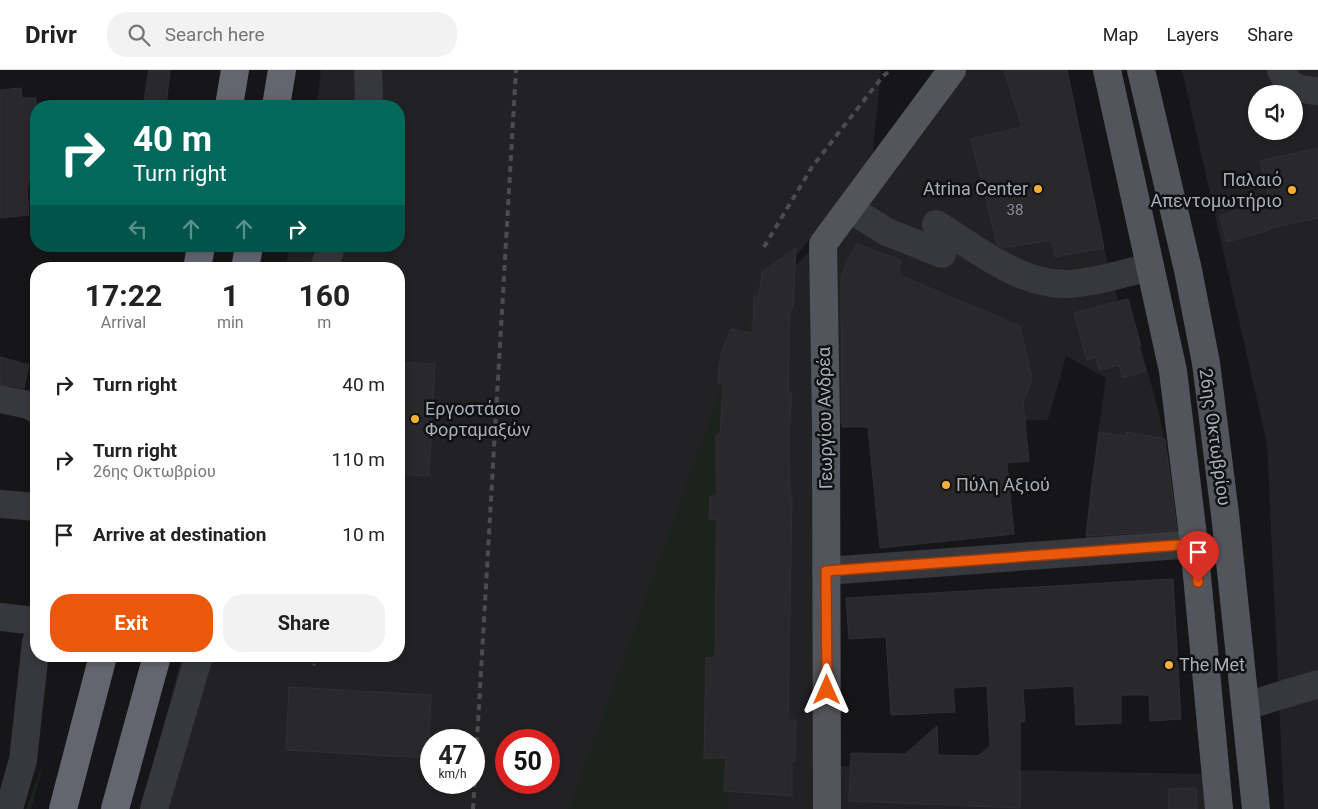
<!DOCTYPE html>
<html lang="en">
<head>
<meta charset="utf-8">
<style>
	:root { --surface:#fff; --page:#f2f2f2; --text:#222; --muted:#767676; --line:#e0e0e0; --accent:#ea580c }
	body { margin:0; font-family:Roboto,sans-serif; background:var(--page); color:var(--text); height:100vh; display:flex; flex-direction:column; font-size:19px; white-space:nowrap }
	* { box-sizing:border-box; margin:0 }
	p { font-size:16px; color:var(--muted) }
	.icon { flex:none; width:28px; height:28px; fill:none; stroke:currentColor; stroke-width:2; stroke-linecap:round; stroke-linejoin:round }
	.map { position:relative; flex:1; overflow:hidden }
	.sheet { position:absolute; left:30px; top:192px; width:375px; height:400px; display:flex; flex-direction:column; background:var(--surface); border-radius:20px; box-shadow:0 2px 8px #0003 }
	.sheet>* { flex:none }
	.hud { position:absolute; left:30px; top:30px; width:375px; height:152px; border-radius:20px; box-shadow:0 2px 8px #0003; background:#00695c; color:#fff; overflow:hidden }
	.tools { position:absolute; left:1248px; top:15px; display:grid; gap:10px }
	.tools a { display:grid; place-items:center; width:55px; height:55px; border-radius:50%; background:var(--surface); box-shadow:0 2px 8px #0003; font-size:25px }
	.speed { position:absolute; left:420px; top:659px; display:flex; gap:10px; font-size:25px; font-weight:700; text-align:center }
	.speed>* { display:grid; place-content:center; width:65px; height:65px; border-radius:50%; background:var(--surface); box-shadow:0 2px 8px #0003; line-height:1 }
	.speed small { font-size:12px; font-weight:400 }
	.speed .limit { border:8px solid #d22; background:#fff; color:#111 }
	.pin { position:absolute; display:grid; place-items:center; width:42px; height:42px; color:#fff; margin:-51px -21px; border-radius:50% 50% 50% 0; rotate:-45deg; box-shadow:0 0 5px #0007 }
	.pin .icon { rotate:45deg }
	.me { position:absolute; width:55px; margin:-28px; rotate:0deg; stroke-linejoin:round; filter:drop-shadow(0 0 4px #0008) }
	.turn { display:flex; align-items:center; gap:18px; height:105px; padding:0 20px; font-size:22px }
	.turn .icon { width:65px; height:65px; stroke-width:2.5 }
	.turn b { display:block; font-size:35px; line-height:42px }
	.lanes { display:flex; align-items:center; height:48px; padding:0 20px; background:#0003; justify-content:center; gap:25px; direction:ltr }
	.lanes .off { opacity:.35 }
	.eta { display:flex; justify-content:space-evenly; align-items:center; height:85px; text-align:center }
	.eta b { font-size:30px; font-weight:700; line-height:35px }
	.action { display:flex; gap:10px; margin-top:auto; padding:10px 20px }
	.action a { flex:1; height:58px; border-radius:20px; background:var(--accent); color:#fff; font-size:20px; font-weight:700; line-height:58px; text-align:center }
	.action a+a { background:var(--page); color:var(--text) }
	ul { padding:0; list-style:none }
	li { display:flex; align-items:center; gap:15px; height:75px; padding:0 20px }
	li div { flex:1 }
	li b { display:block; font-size:19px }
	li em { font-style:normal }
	header { display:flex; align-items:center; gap:30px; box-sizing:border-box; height:70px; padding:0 25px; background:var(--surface); border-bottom:1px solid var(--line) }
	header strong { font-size:24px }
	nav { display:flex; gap:28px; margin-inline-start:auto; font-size:18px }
	.search { width:350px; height:45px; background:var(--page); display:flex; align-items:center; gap:12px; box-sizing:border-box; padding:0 18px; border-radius:20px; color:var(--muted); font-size:19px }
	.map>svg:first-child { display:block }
	.built { fill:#222225; fill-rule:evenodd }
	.green { fill:#1c231d }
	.building { fill:#29292c; stroke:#303034 }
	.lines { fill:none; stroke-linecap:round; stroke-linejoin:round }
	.path { stroke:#3d3f44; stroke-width:3; stroke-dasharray:2.5 4; stroke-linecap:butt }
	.minor { stroke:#37383d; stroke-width:28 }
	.major { stroke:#53555c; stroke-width:28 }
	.highway { stroke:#63666e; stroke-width:28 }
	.rail { stroke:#4a4c52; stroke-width:4; stroke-dasharray:6 5; stroke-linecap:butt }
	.route-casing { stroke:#983908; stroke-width:12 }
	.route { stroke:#ea580c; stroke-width:9 }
	.poi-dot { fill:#f2b134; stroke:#111113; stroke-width:2 }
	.labels { text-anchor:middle; stroke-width:5; stroke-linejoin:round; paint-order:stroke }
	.number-label { font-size:15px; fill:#888b94 }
	.poi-label { font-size:18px; fill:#a8adb8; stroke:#111113; text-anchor:start }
	.street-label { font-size:18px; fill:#a8adb8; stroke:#111113 }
</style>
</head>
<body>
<header>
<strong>Drivr</strong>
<div class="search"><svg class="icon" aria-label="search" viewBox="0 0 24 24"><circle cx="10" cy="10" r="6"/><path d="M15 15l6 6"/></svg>Search here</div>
<nav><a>Map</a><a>Layers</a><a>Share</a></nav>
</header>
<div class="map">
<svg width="1318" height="739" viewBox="0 0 1318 739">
	<rect width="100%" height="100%" fill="#161618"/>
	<path class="built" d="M321,0H881L872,92L754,238L810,181L833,696L1206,704L1208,739H141L182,586H399V199H285L290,176H399V36H317ZM431,670H474V712H431ZM506,670H549V712H506Z
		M963,0H1067L1104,178L1118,231L1128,229L1160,347L1171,406L1178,467L1085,473L1091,412L1106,308L1066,286L1048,350L826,354L823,174Z
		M1182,0H1318V739H1284L1267,374ZM1256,24H1294V61H1256Z"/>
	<path class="green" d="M748,244L727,739H569Z
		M44,692L31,739H26Z"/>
	<path class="building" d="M149,0H170L166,36H143Z
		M1004,0H1067L1104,178L1055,187L1051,170L1004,178L997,174L971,69L1022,57Z
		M21,18L22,28H36V110L28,111L29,117H27L29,145L0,148V20Z
		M1318,78V148L1269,158V160L1227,172L1220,146L1269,129L1260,91Z
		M857,174L901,190L899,205L1020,256L1032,309L1023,332L1029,391L1007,393L1014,464L880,478L868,357H842L841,210L846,192Z
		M796,178L793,239H790L788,323H792L789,363L790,427H792L788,650H796L795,691H792V726L724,721L726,688H704L706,587L715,588L717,449L709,450L710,426H717L716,365H720L723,313L718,312L719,297L722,281L731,259L753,263L754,226H759L762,202Z
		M1128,229L1141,276L1138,277L1146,301L1123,308L1119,295L1099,300L1096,287L1087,290L1074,243Z
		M0,287L29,295L24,318L0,314Z
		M399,292L435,294L429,406L399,404Z
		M1099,362L1126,366V362L1165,369L1177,460L1086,466Z
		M1173,509L1181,649L1150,651L1149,625H1121V653L1076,655L1074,616L1023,619L1025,651L1020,652V738L849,731L851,683L905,684L937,656L938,685L978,686L990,676L987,616L953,618L955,642L891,645L886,567L849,569L846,528Z
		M289,617L431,625L428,688L286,680Z
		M1196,718L1197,739H1169L1168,719Z"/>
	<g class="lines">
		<path class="path" d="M314,596L315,586"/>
		<path class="minor" d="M1281,0C1288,18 1300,20 1318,21
			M367,36L369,27L368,0
			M850,139L887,162L942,184
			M936,154C976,178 1019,215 1067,214C1095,213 1123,203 1150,197
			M324,199L331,176
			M0,329L29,335L36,339
			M0,434L36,437
			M826,501L1194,474
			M0,547L36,551
			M1246,636L1318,614
			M9,739L23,690L36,572
			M154,739L199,586"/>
		<path class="major" d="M1107,0L1173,301L1194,474L1219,739
			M1141,0L1188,200L1206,293L1225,444L1256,739
			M827,739L826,354L823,174L952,0"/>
		<path class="highway" d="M229,36L235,0
			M276,36L282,0
			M197,199L201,176
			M245,199L249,176
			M63,739L103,586
			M115,739L157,586"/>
		<path class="rail" d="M764,177L812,97L883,6L891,0
			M473,739L516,0"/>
	</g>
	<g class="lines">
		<g class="route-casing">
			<path id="route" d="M827,620L826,501L1194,474L1198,512"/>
		</g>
		<use href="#route" class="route"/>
	</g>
	<g class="poi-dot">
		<circle cx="1038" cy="119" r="5"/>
		<circle cx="1292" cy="120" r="5"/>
		<circle cx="415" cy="349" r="5"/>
		<circle cx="946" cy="415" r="5"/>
		<circle cx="1169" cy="595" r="5"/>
	</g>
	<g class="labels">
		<g class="number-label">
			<text x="1015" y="145">38</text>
		</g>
		<g class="poi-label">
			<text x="1282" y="116" text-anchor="end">Παλαιό<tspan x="1282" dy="21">Απεντομωτήριο</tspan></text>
			<text x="1028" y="125" text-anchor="end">Atrina Center</text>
			<text x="425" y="345">Εργοστάσιο<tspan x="425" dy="21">Φορταμαξών</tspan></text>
			<text x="956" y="421">Πύλη Αξιού</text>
			<text x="1179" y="601">The Met</text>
		</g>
		<g class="street-label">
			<text transform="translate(825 348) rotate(-91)" y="6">Γεωργίου Ανδρέα</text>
			<text transform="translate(1215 367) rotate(82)" y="6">26ης Οκτωβρίου</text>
		</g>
	</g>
</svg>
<div class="tools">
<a><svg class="icon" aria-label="sound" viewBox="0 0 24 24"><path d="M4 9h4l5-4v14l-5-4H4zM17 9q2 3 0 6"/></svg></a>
</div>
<div class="speed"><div>47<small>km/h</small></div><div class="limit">50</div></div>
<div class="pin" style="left:1198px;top:512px;background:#d93025"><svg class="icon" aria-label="arrive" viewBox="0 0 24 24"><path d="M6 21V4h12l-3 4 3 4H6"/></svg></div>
<svg class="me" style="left:827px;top:620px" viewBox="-20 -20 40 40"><path d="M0-17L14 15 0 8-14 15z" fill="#ea580c" stroke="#fff" stroke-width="4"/></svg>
<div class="hud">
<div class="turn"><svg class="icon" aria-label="right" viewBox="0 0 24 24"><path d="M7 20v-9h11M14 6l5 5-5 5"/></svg><div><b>40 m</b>Turn right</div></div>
<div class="lanes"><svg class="icon off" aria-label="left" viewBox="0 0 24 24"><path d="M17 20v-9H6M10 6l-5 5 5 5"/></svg><svg class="icon off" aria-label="ahead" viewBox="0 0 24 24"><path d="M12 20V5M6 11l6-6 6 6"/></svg><svg class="icon off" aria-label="ahead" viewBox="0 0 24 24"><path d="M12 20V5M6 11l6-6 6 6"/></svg><svg class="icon" aria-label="right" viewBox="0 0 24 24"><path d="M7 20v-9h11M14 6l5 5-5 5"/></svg></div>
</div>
<section class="sheet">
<div class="eta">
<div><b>17:22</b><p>Arrival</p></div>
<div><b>1</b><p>min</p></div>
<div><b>160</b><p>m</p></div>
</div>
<ul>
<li><svg class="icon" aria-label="right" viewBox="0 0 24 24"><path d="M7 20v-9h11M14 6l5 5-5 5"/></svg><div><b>Turn right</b></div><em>40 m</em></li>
<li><svg class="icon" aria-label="right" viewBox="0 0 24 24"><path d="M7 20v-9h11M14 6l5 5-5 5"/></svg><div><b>Turn right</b><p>26ης Οκτωβρίου</p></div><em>110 m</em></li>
<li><svg class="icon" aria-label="arrive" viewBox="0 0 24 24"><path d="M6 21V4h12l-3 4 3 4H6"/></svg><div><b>Arrive at destination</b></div><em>10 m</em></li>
</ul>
<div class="action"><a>Exit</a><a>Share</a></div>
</section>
</div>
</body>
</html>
